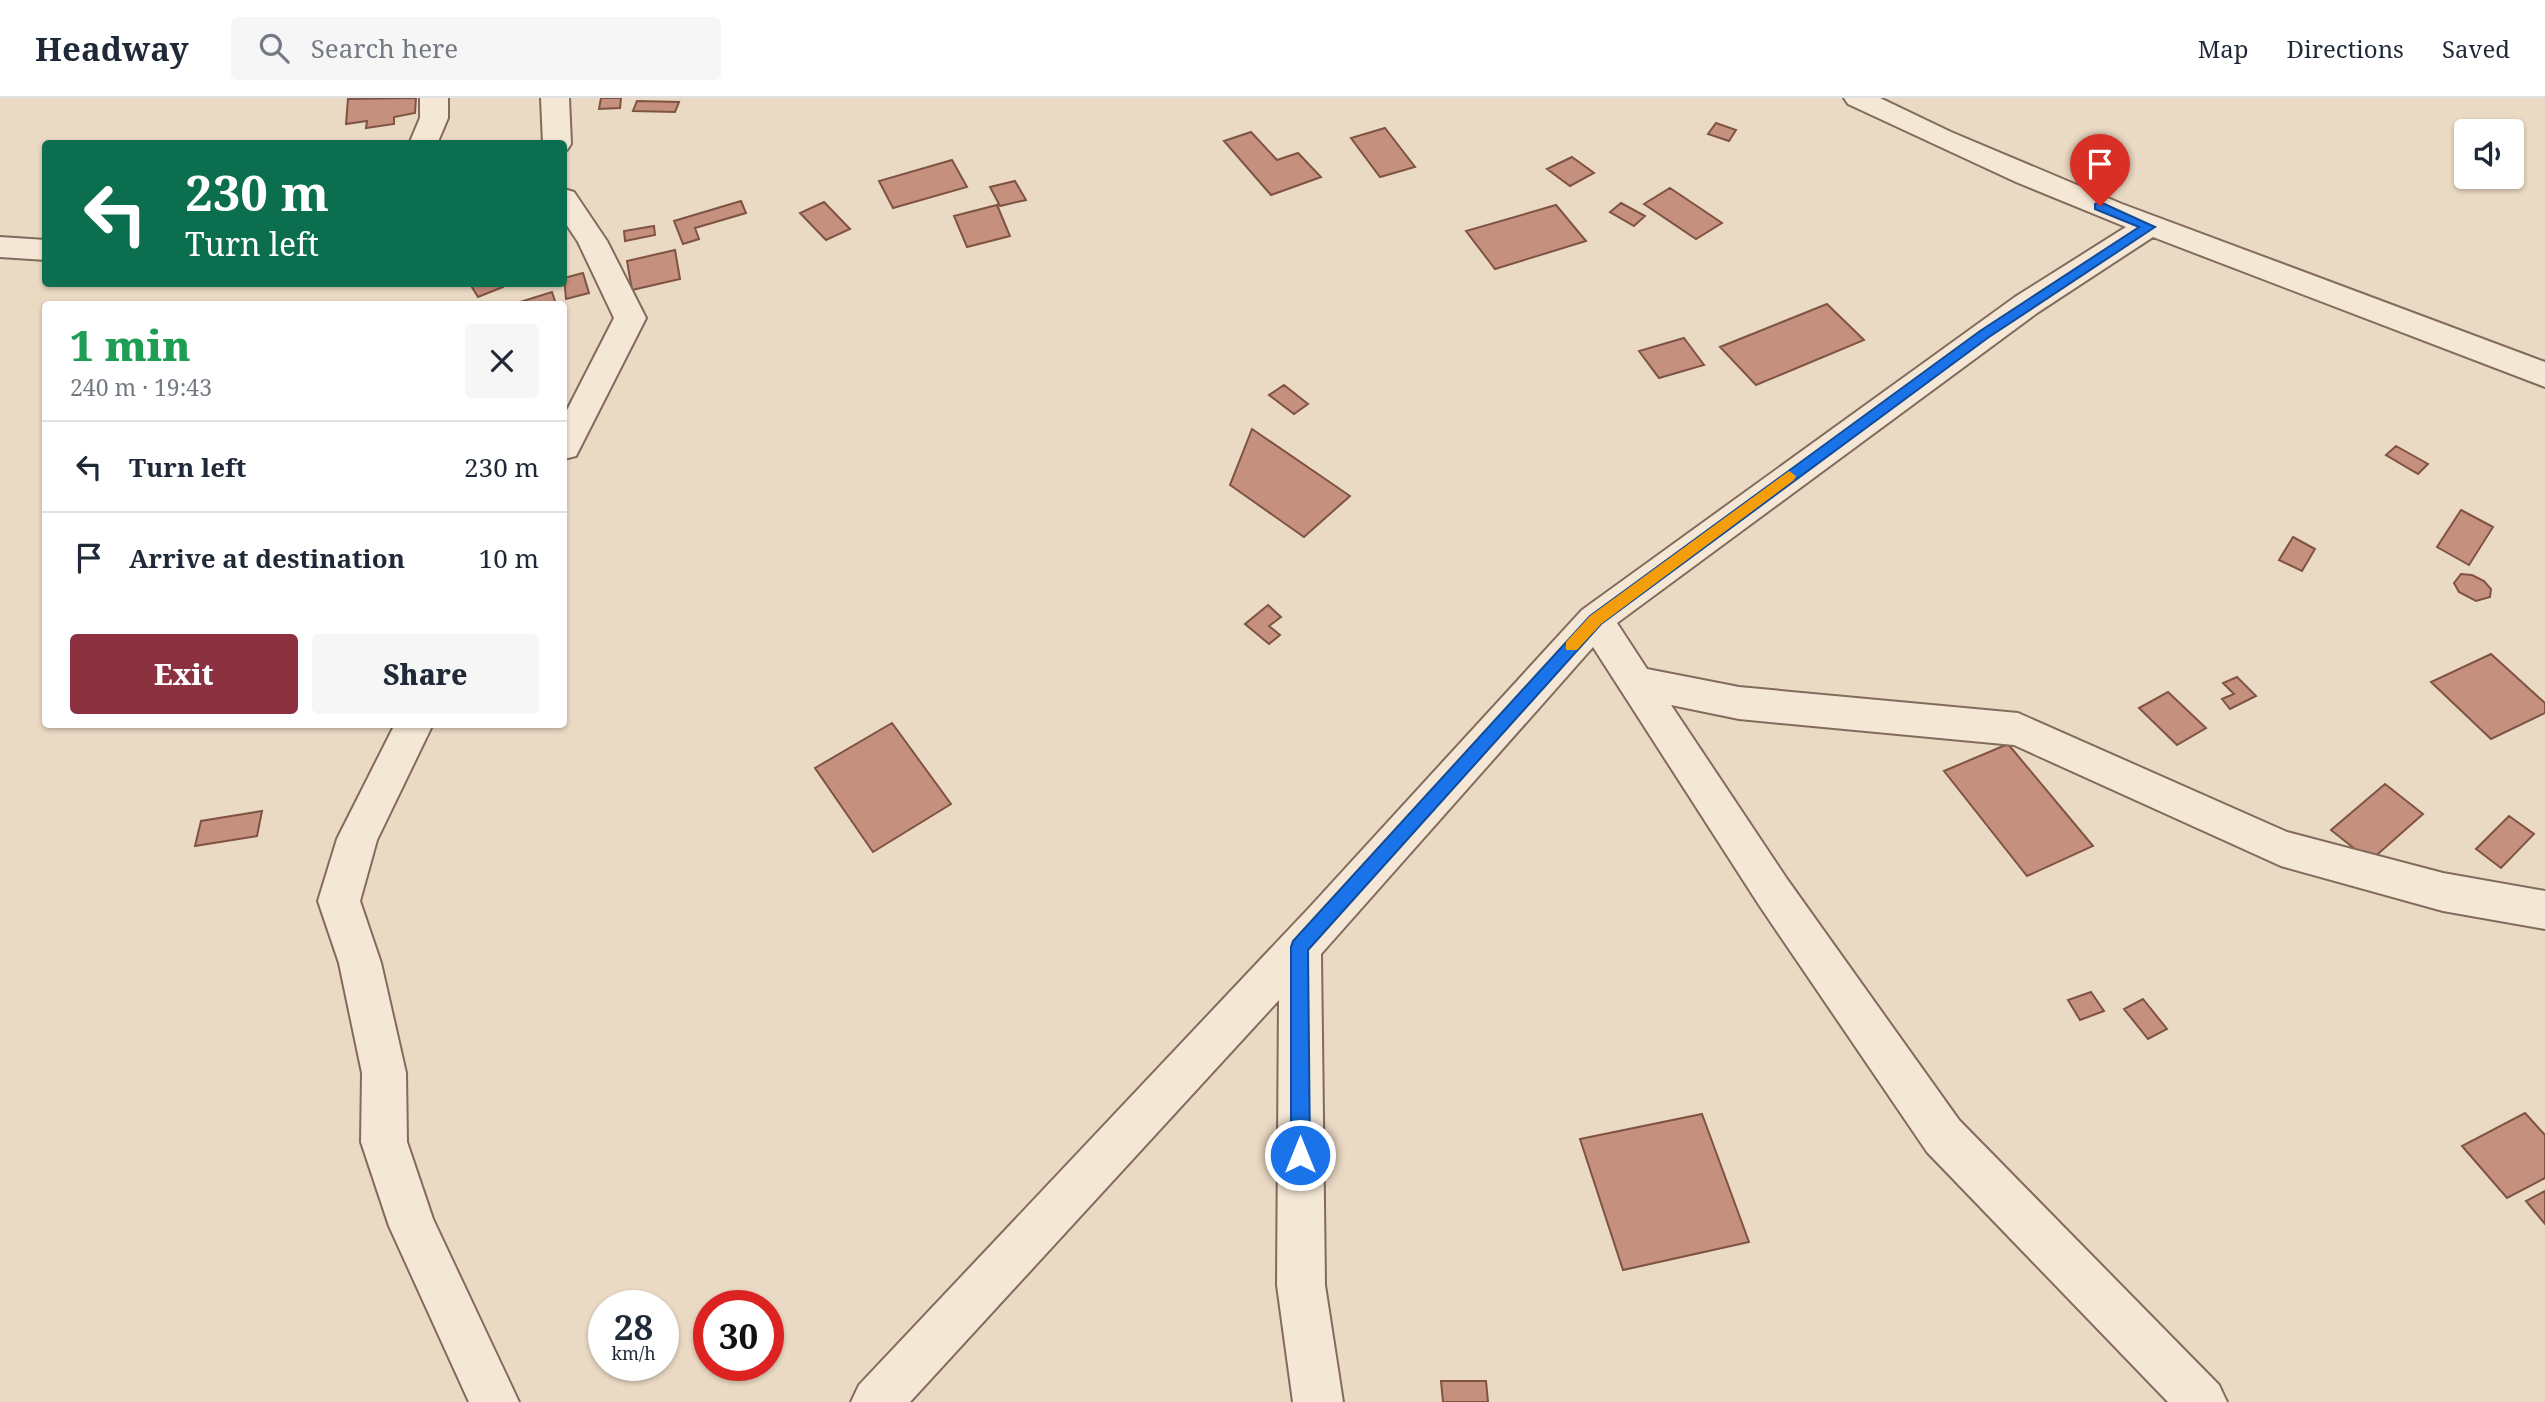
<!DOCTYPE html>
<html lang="en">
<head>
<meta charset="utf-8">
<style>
	:root { --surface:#fff; --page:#f6f6f7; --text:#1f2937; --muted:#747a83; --line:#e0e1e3; --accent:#8c313f }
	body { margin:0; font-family:"Noto Serif",serif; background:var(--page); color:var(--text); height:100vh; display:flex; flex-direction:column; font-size:26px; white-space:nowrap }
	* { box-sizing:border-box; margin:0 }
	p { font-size:23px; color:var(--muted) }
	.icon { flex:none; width:38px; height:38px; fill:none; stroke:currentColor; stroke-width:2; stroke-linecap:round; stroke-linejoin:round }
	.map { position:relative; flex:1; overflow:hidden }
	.side { position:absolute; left:42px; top:203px; width:525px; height:427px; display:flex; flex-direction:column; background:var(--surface); border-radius:7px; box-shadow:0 2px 5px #0004 }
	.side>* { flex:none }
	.banner { position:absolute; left:42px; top:42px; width:525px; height:147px; border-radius:7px; box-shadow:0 2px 5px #0004; background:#0b6e4f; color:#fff; overflow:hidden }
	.fabs { position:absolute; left:2454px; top:21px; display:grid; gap:14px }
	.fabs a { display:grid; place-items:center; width:70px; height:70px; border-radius:7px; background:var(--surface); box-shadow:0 2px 5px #0004; font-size:35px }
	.speed { position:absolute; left:588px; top:1192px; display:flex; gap:14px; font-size:35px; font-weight:700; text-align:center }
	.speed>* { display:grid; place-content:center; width:91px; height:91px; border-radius:50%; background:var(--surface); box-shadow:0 2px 5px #0004; line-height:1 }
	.speed small { font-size:18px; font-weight:400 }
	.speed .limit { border:10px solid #d22; background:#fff; color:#111 }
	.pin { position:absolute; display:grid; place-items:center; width:60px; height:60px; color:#fff; margin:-72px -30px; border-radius:50% 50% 50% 0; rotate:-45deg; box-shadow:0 0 7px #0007 }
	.pin .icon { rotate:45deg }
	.me { position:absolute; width:77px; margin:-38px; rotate:0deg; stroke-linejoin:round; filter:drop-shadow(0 0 5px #0008) }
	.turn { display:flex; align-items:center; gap:24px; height:147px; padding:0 28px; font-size:32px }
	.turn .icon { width:91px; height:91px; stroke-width:2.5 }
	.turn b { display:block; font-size:49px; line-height:60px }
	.round { display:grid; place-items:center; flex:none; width:74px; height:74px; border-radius:7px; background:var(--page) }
	.summary { display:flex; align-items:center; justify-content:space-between; height:119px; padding:0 28px }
	h1 { font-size:42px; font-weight:800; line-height:52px; color:#1e9e55 }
	.cta { display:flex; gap:14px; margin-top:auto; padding:14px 28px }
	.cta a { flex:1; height:80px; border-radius:7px; background:var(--accent); color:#fff; font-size:28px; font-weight:800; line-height:80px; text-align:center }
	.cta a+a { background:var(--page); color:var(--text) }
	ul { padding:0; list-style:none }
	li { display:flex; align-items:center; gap:21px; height:91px; padding:0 28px; border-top:2px solid var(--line) }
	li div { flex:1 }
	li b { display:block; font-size:26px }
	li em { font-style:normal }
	header { display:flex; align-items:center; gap:42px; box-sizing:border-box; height:98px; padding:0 35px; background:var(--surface); border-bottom:2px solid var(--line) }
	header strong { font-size:33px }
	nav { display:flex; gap:38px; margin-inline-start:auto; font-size:24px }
	.search { width:490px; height:63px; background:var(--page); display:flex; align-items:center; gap:18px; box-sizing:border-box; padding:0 24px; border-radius:7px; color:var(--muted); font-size:26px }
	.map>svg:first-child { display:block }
	.building { fill:#c5907d; stroke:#7f5344; stroke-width:2 }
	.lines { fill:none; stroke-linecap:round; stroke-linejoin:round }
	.minor-casing { stroke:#826b5c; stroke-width:4 }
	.minor { fill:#f5e7d6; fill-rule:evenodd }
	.route { fill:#1a73e8; stroke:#114b97; stroke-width:2 }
	.slow { fill:#f59e0b }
</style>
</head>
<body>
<header>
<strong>Headway</strong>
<div class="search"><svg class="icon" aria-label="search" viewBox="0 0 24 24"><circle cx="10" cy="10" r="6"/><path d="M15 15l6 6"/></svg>Search here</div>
<nav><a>Map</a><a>Directions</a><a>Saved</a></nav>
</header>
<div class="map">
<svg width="2545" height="1304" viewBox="0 0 2545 1304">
	<rect width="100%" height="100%" fill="#ead9c3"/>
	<path class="building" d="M416,0L415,15L394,19V26L366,30L367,23L346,26L348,1Z
		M601,0H621L620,10L599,11Z
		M637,3L679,4L675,14L633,13Z
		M1716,25L1736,32L1729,43L1708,36Z
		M1385,30L1415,69L1380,79L1351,40Z
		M1251,34L1277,62L1298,55L1321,79L1271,97L1224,43Z
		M1572,59L1594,75L1570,88L1547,71Z
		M952,62L967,89L893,110L879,83Z
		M1015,83L1026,102L1000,108L990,89Z
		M1670,90L1722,125L1696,141L1644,106Z
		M741,103L746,115L695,130L699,141L683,146L674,123Z
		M824,104L850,131L826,142L800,115Z
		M1621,105L1645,118L1634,128L1610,114Z
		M997,107L1010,138L967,149L954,118Z
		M1556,107L1586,143L1495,171L1466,133Z
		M654,128L655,137L625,143L624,133Z
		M675,152L680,181L632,192L627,163Z
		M583,175L589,195L566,201L564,180Z
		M470,186H501L503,189L478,199Z
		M552,194L556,206H520V204Z
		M1827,206L1864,242L1756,287L1720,249Z
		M1684,240L1704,267L1659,280L1639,253Z
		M1284,287L1308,306L1294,316L1269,297Z
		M1252,331L1350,398L1304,439L1230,387Z
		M2396,348L2428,366L2418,376L2386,357Z
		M2461,412L2493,429L2469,467L2437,449Z
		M2293,439L2315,451L2302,473L2279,462Z
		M2461,476L2472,477L2484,483L2491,491L2490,499L2476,503L2459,494L2454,485Z
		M1268,507L1281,519L1269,528L1280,537L1269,546L1245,526Z
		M2491,556L2545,605V615L2491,641L2431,584Z
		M2237,579L2256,598L2230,611L2222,601L2234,596L2223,585Z
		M2168,594L2206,630L2177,647L2139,610Z
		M892,625L951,706L873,754L815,670Z
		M2008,646L2093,748L2027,778L1944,673Z
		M2385,686L2423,716L2370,763L2331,732Z
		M262,713L257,738L195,748L201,723Z
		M2509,718L2534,736L2501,770L2476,751Z
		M2091,894L2104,913L2080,922L2068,902Z
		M2143,901L2167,931L2148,941L2124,911Z
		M2525,1015L2545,1037V1080L2507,1100L2462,1048Z
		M1702,1016L1749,1144L1623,1172L1580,1041Z
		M2545,1093V1126L2526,1103Z
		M1441,1283H1486L1488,1304H1443Z"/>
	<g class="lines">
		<g class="minor-casing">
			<path id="minor" d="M420,0H448V20L437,46H409L420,20Z
				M541,0H569L571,46L567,52L564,53V46H543Z
				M1844,0H1880L1951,34L2122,106L2545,264V289L2153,139L2037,215L1617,525L1647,571L1739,589L2018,615L2287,734L2443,775L2545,793V831L2443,813L2281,768L2014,647L1739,621L1671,607L1787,781L1959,1022L2219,1287L2227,1304H2168L1927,1054L1759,807L1593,549L1321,856L1325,1187L1343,1304H1293L1277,1187L1279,902L910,1304H851L859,1287L1309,810L1582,512L2015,199L2126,129L2016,84L1848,6Z
				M564,91L574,94L607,143L646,220L576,358L564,361V318L614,220L578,144L564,123Z
				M0,139L46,142V162L0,159Z
				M395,626H433L377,742L360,803L381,865L406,975L407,1044L433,1121L519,1304H469L389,1128L361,1044L362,975L339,865L318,803L337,741Z"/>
		</g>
		<use href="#minor" class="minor"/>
	</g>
	<path class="route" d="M2100,104L2155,129L1989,239L1601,526L1308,852L1310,1057L1307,1063L1300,1066L1294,1063L1291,1057V849L1293,843L1590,518L1980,233L2139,129L2095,111V106Z"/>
	<path class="slow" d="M1789,373L1796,378L1794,382L1601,526L1577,552H1566V544L1590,518Z"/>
</svg>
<div class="fabs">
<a><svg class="icon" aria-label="sound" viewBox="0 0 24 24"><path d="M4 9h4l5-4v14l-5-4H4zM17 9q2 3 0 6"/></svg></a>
</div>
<div class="speed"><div>28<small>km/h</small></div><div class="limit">30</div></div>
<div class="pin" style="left:2100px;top:108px;background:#d93025"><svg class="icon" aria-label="arrive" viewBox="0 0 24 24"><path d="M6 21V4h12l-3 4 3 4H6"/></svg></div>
<svg class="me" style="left:1300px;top:1057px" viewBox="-20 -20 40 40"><circle r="17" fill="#1a73e8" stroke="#fff" stroke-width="3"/><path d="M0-11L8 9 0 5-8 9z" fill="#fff"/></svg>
<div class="banner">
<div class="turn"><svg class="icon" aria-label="left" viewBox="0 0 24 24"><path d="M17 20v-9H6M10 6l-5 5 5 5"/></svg><div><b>230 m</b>Turn left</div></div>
</div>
<section class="side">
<div class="summary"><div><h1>1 min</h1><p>240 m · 19:43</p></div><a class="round"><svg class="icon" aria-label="close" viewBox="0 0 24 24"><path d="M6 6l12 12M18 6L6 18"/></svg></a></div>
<ul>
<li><svg class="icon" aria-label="left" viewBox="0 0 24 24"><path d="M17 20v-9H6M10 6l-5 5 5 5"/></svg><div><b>Turn left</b></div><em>230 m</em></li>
<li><svg class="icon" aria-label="arrive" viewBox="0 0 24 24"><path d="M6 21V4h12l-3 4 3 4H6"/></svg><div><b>Arrive at destination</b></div><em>10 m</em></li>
</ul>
<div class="cta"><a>Exit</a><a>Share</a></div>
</section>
</div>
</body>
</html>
